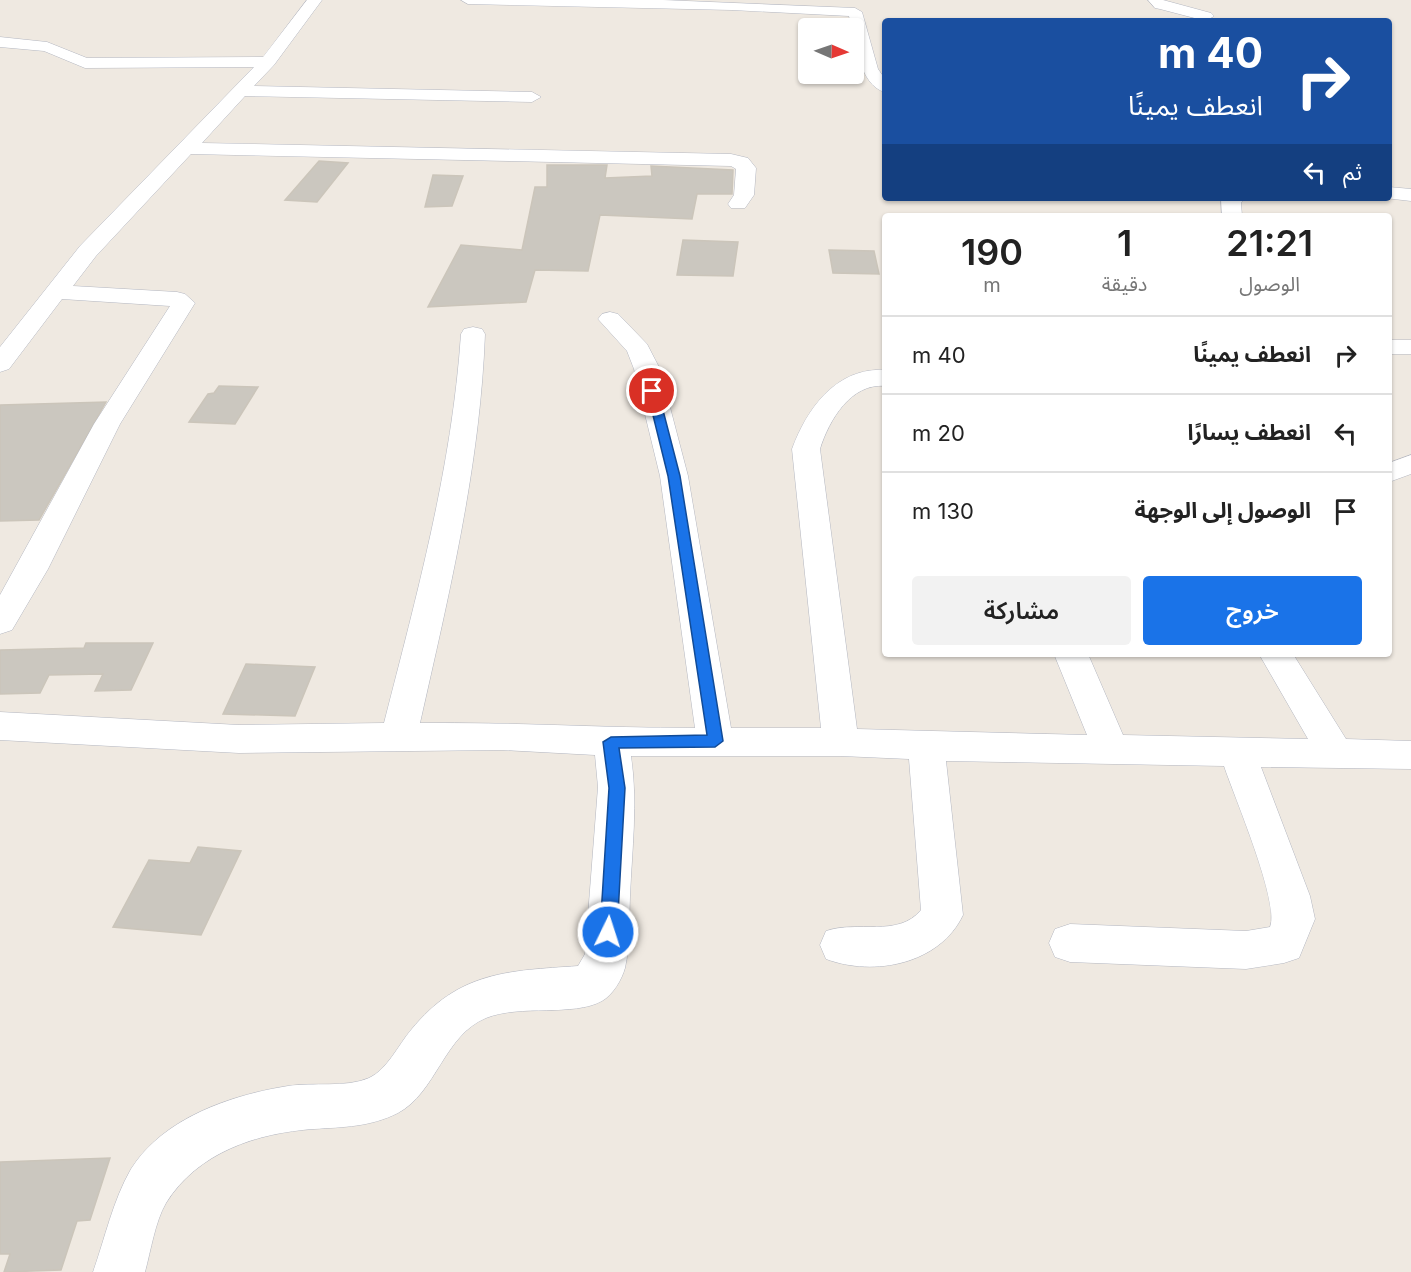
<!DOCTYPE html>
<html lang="ar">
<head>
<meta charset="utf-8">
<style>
	:root { --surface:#fff; --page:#f2f2f2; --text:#222; --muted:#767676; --line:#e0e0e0; --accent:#1a73e8 }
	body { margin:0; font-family:Inter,"Noto Sans Arabic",sans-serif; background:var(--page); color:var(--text); direction:rtl; height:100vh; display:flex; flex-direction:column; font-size:22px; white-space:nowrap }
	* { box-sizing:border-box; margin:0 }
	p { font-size:20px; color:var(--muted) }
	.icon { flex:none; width:33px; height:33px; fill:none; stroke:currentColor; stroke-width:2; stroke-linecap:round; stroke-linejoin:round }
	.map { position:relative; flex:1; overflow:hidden; direction:ltr }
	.side { position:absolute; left:882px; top:213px; width:510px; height:444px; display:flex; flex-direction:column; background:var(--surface); border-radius:6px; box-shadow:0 2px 4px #0004; direction:rtl }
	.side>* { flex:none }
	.guide { position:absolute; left:882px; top:18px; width:510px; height:183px; border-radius:6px; box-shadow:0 2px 4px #0004; direction:rtl; background:#1a4fa0; color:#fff; overflow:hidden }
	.needle { width:39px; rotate:92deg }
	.fabs { position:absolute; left:798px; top:18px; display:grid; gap:12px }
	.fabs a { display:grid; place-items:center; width:66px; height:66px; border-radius:6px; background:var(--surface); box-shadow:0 2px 4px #0004; font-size:30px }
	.pin { position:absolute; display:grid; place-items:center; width:51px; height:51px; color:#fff; margin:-26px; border:3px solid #fff; border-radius:50%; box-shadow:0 2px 6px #0007 }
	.me { position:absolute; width:66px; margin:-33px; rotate:4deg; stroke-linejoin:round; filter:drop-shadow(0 0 4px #0008) }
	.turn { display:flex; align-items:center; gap:21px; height:126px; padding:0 30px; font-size:27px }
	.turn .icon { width:78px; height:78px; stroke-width:2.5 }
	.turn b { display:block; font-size:42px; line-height:51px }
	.then { display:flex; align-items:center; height:57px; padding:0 30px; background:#0003; gap:12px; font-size:22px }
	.eta { display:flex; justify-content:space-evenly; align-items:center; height:102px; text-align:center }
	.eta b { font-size:36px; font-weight:600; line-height:42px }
	.primary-button { display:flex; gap:12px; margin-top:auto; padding:12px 30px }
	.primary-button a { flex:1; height:69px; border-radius:6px; background:var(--accent); color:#fff; font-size:24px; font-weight:600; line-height:69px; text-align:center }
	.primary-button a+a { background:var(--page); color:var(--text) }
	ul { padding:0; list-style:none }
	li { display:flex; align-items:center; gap:18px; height:78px; padding:0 30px; border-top:2px solid var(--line) }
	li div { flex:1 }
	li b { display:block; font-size:22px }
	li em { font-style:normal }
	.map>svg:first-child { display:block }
	.building { fill:#cbc7bf; stroke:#cbc5ba; stroke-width:1.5 }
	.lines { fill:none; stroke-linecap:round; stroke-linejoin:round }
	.minor-casing { stroke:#b4b7c1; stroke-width:1 }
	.minor { fill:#fff; fill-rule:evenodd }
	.route { fill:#1a73e8; stroke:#114b97; stroke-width:1.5 }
</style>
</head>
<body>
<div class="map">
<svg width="1411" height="1272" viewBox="0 0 1411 1272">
	<rect width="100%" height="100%" fill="#efe9e1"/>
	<path class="building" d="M319,161L348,163L317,202L285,200Z
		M547,165H607L605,178L652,176L651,166L733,170L732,194H697L692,219L600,215L588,271L535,270L526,302L428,307L461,245L522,250L535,187H547Z
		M433,175L463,176L452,206L425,207Z
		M683,240L738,242L733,276L677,275Z
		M829,250L874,251L879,274L833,273Z
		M219,386L258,387L235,424L189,422L208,394L214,393Z
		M106,402L39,520L0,521V405Z
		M86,643H153L131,690L95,691L103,674L49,675L40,693L0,694V650L84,648Z
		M246,664L315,667L295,716L223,714Z
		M198,847L241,851L201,935L113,927L149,860L190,863Z
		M110,1158L90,1220L77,1221L61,1270L4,1272L10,1254H0V1162Z"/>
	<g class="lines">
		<g class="minor-casing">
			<path id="minor" d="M307,0H322L274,65L254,86L532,92L541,97L532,102L245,96L202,143L731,154L748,158L756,168L754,195L745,208H731L728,204L734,195L736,169L731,166L191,154L96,256L73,286L177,292L185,294L195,303L120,424L48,569L12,630L0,634V595L94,424L170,306L62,299L9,369L0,372V347L80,246L254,67L85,68L44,51L0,47V37L47,42L87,58L263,57Z
				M461,0H663L855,8L862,12L878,69L885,79V92C859,86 854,37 849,16L732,10L468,4Z
				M1148,0H1163L1211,13L1214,16L1206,21L1160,9L1155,8Z
				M1389,187L1411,189V201L1385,198H1389Z
				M1221,198H1244L1241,203L1242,216H1222Z
				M610,312L618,314L647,344L660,369L688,476L731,728H821L792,449C807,408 837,367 885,370V386C851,383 829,420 820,449L857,729L1087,735L1054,654H1088L1123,735L1308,739L1259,654H1293L1346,739L1411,741V769L1261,767L1310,896L1315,919L1299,958L1284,963L1246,969L1070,962L1055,957L1049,943L1055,929L1070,924L1246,931L1270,927C1280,903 1234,796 1224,766L946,761L963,915C940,964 874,977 826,959L820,945L826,931C857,920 898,938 921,910L909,759L841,756H631C638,803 632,849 630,896C629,920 630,945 625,968C622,979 613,995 602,1001C573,1017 521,1004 486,1018C444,1035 436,1093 398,1113C370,1127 344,1127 314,1129C257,1133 198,1152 166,1203C155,1222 151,1250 145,1272H93C105,1238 113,1200 131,1169C163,1118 231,1095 288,1086C313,1082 346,1088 369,1078C387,1070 399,1044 411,1030C459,971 508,971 578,966L585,954L598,787L595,755L502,750L239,753L0,740V712L239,725L384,723C417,594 452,467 461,334L464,329L473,327L482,329L485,334C480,467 449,594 420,723C512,722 603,728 695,728L660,476L634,369L627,351L598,319L602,314Z
				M1389,340H1411V354H1389Z
				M1411,455V474L1389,482V463Z"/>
		</g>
		<use href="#minor" class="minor"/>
	</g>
	<path class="route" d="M652,387L658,391L680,476L723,741L715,747L619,748L625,788L617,932L614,937L608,939L602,937L600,932L609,788L603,742L611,737L707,735L668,476L647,391Z"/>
</svg>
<div class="fabs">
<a><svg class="needle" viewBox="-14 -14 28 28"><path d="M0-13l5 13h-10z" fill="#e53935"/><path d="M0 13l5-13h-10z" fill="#767676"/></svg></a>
</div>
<div class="pin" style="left:652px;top:391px;background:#d93025"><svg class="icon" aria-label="arrive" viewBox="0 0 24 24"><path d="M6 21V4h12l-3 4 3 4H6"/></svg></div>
<svg class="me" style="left:608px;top:932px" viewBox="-20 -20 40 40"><circle r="17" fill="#1a73e8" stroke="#fff" stroke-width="3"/><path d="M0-11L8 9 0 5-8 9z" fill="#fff"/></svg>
<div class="guide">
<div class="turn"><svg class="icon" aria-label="right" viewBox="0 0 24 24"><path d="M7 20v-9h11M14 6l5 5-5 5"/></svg><div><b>40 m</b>انعطف يمينًا</div></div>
<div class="then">ثم<svg class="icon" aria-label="left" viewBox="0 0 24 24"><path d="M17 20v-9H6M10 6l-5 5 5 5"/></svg></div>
</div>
<section class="side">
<div class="eta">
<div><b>21:21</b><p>الوصول</p></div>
<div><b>1</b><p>دقيقة</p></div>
<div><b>190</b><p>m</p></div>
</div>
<ul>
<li><svg class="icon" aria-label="right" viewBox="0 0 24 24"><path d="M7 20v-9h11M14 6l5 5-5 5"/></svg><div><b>انعطف يمينًا</b></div><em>40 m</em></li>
<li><svg class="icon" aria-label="left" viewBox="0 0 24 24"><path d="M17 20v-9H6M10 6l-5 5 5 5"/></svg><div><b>انعطف يسارًا</b></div><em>20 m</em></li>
<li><svg class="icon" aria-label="arrive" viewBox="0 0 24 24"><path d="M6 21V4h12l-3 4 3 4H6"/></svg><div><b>الوصول إلى الوجهة</b></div><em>130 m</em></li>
</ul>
<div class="primary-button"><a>خروج</a><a>مشاركة</a></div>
</section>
</div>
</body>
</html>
